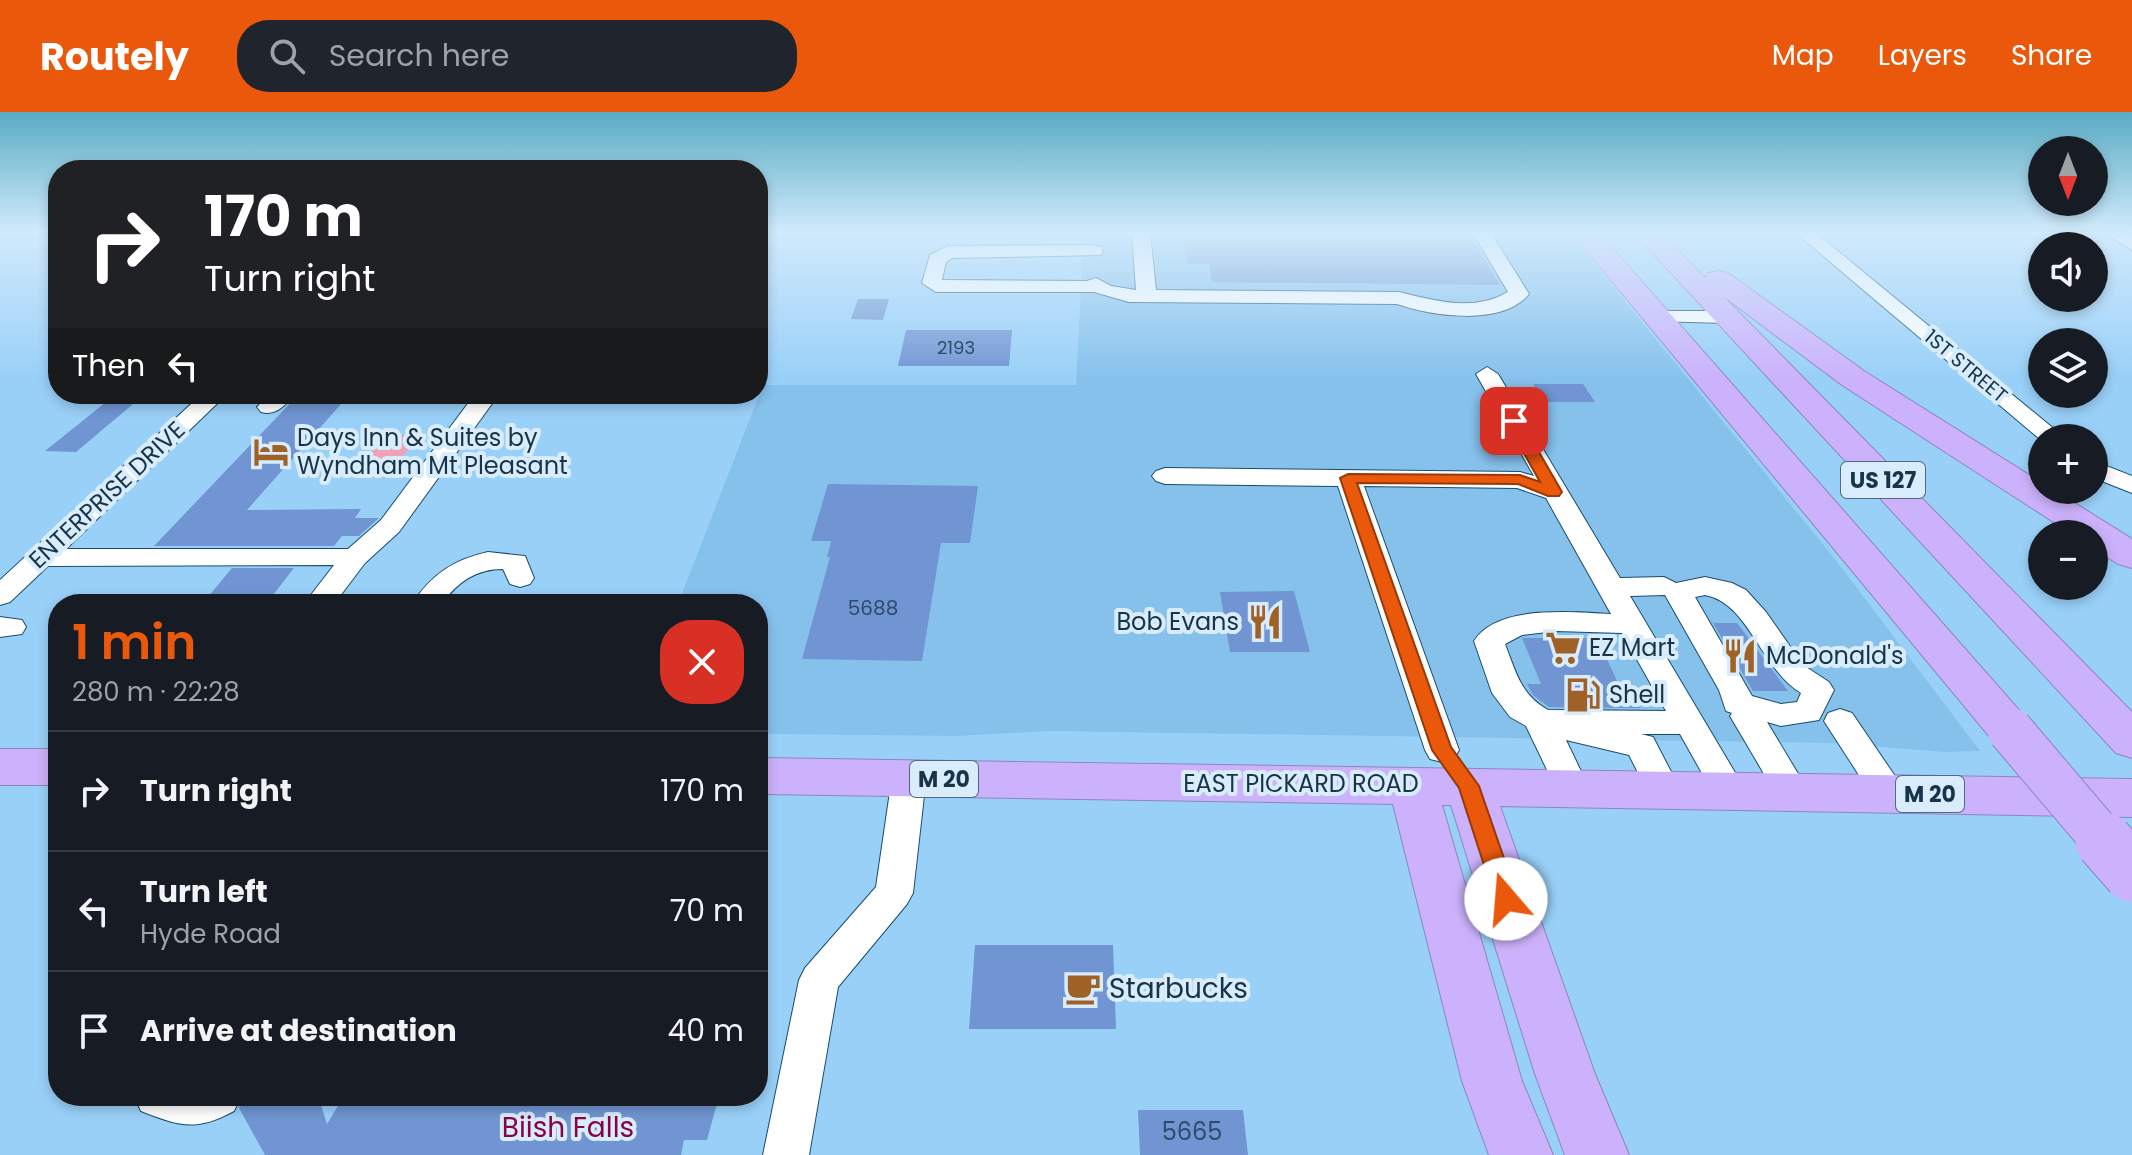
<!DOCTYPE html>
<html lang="en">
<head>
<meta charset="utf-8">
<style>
	:root { --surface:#171b24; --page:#20242c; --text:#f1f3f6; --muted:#9ea1a6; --line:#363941; --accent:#ea580c }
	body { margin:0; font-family:Poppins,sans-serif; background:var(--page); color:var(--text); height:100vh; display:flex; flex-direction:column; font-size:30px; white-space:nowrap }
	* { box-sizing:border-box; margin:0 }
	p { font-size:26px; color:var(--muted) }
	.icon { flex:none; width:44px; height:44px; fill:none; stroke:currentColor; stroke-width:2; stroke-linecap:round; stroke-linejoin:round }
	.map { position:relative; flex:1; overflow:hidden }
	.drawer { position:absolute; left:48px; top:482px; width:720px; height:512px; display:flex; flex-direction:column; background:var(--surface); border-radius:32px; box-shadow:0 4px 12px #0003 }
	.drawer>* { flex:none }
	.banner { position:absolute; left:48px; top:48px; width:720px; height:244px; border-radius:32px; box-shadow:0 4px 12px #0003; background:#202124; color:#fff; overflow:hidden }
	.needle { width:52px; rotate:180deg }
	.controls { position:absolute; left:2028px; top:24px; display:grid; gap:16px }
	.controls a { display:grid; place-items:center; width:80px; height:80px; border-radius:50%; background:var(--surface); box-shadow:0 4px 12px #0003; font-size:40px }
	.pin { position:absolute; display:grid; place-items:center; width:68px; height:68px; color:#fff; margin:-34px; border-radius:16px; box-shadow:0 4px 12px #0006 }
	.me { position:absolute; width:88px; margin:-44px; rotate:342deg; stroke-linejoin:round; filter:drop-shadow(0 0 6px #0008) }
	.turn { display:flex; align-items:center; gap:28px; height:168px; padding:0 24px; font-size:36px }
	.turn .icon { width:104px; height:104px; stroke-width:2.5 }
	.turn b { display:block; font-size:56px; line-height:68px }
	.then { display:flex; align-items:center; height:76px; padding:0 24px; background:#0003; gap:16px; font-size:30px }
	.round { display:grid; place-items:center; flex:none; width:84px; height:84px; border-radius:32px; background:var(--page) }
	.overview { display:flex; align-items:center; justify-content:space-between; height:136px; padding:0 24px }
	h1 { font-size:48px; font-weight:600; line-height:60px; color:var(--accent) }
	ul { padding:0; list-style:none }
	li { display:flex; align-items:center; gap:24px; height:120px; padding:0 24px; border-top:2px solid var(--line) }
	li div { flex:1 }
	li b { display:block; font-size:30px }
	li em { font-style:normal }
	header { display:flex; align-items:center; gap:48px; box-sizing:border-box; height:112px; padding:0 40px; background:var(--accent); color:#fff }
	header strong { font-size:38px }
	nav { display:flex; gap:44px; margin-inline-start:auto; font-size:28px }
	.search { width:560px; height:72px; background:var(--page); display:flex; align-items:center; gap:20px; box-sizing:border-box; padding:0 28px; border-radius:32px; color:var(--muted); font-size:30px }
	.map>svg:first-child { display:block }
	.built { fill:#86c1ec }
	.green { fill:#eda2b8 }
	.building { fill:#7095d2 }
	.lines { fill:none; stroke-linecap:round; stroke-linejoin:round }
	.minor-casing { stroke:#164d6f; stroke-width:2 }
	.highway-casing { stroke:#8d86bd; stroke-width:2 }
	.path { stroke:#5e89a8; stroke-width:5; stroke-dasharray:5 5; stroke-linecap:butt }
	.minor { fill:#fff; fill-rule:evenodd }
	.highway { fill:#ccb2fc; fill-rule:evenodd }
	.highway-bridge-far1-casing { stroke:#8d86bd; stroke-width:47; stroke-linecap:butt }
	.highway-bridge-casing { stroke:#8d86bd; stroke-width:59; stroke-linecap:butt }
	.highway-bridge-far1 { stroke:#ccb2fc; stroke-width:45 }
	.highway-bridge { stroke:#ccb2fc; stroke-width:57 }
	.route { fill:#ea580c; stroke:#983908; stroke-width:2 }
	.labels { text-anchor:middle; stroke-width:8; stroke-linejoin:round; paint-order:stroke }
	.far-number-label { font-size:18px; fill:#2d4c6a }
	.far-street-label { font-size:20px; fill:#173448; stroke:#d8ecfc }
	.number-label { font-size:20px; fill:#2d4c6a }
	.shield { fill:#d8ecfc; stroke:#516b7e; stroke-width:2 }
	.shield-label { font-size:22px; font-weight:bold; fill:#173448 }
	.poi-label { font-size:24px; fill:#173448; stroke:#d8ecfc; text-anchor:start }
	.street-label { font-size:24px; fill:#173448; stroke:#d8ecfc }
	.near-number-label { font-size:24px; fill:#2d4c6a }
	.near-poi-label { font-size:28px; fill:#173448; stroke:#d8ecfc; text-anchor:start }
	.near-park-label { font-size:28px; fill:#870445; stroke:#d8ecfc }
</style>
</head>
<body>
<header>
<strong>Routely</strong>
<div class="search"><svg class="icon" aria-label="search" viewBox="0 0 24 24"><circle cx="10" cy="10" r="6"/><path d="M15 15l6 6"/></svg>Search here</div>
<nav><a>Map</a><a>Layers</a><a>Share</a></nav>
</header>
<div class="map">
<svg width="2132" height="1043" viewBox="0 0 2132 1043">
	<rect width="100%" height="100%" fill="#99d0f8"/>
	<path class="built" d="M1084,121H1569L1835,447L1980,639L1944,640L1834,631L1051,619L957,624L758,622V492H678L763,273H1076Z"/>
	<path class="green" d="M385,323H419L386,366H351Z"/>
	<path class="building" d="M1183,121H1469L1500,173L1212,170L1209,152H1187Z
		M858,187H889L883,208L851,207Z
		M906,218H1012L1009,254H898Z
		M1533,272H1583L1595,290H1544Z
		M116,282H145L76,340L45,339Z
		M299,282H350L247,398L361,397L355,406H379L359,424H342L334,434H154Z
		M828,372L978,374L970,431H941L922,549L802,547L830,445H827L831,429H811Z
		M232,456H294L266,492H202Z
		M1294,479L1310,540H1230L1220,480Z
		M1713,511H1737L1788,579H1753Z
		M1522,526H1597L1619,573H1629L1640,596L1549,595L1533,583L1527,572H1541Z
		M975,833H1113L1116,917H969Z
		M244,984H318L327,1012L344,984H719L707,1028H684L681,1043H265L239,996Z
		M1138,998H1243L1248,1043H1140Z"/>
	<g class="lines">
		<g class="minor-casing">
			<path id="minor" d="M1132,121H1150L1156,178L1399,180C1435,189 1474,200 1508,180L1473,121H1491L1529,182C1502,215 1432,204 1397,192L1129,190L1094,180H936L922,171L930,143L948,134L1094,133L1101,135L1103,139L1101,143L952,146L946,150L942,168L1087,169L1096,166L1111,174L1136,178Z
				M1796,121H1816L2065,326H2042V329Z
				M2104,121H2126L2132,124V138Z
				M1657,199H1727L1737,205L1727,211L1650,209L1647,205L1650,201Z
				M1487,255L1498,262L1620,466L1664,465L1676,471L1705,465L1732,471L1746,478L1766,500L1803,553L1829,570L1834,578L1819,608L1781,614L1767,610L1809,680L1804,689L1792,693L1780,689L1730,604L1732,601L1726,599L1719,578L1665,483L1630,484L1746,679L1741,688L1729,692L1717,688L1680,622H1641L1653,625L1680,677L1675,686L1663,690L1651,686L1629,643L1566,628L1589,676L1584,685L1572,689L1560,685L1526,614L1510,605L1492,581L1474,529C1497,492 1573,500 1611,502L1546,386L1517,376L1364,374L1459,638L1454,647L1442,650L1430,647L1425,638L1338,374L1165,372L1156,369L1152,364L1156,359L1165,356L1520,360L1534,364L1476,262ZM1705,483C1749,491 1760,556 1801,581L1797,590L1781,592L1752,584L1695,485ZM1556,519L1622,521L1666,599L1548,598C1520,582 1516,560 1505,532L1522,523Z
				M202,282H227L66,437H348L381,408L475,282H499L399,420L365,451L334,492H304L334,453L48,454L10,490L0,493V468Z
				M269,282H294C285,294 276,304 261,300L257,295Z
				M2094,349L2132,364V381L2094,366Z
				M488,440L525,444L534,466L530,472L520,475L510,472L503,457C476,457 457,470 442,492H412C432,462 453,448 488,440Z
				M0,505L22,508L26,515L22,522L0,525Z
				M1840,597L1852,601L1901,673L1906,682L1901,691L1889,695L1877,691L1824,609L1828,601Z
				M909,653L921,657L926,666L913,781L907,792L838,875L809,1043H763L799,868L805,856L876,775L892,666L897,657Z
				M134,984H241L234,999C196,1020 179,1014 141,999Z"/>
		</g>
		<g class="highway-casing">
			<path id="highway" d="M1572,121H1599L2026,606L2033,618L2026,630L2010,634L1994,630Z
				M1634,121H1661L1705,166L1708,161L1718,159L1728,161L1864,259L2042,371V378H2054L2132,427V456L2118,452L2094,437V422H2072L1842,273L1723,184L2132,600V646L2116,641Z
				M0,637H58V673H0Z
				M758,646L2132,667V705L1500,694L1595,962L1629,1043H1565L1535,962L1451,693H1442L1522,969L1553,1043H1489L1462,969L1393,692L758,682Z"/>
		</g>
		<path class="path" d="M276,984L278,989"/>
		<use href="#minor" class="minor"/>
		<use href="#highway" class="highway"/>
		<g class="highway-bridge-far1-casing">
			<path id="highway-bridge-far1" d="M2010,618L2106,731"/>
		</g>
		<g class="highway-bridge-casing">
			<path id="highway-bridge" d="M2104,729L2132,761"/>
		</g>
		<use href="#highway-bridge-far1" class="highway-bridge-far1"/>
		<use href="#highway-bridge" class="highway-bridge"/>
	</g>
	<linearGradient id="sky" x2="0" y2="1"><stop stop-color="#59abc3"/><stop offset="0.45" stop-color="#d1eafc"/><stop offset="1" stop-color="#d1eafc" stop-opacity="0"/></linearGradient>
	<rect width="2132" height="267" fill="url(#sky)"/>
	<path class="route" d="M1514,305L1521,309L1562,380L1559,384H1548L1518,372L1357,371L1451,635L1479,674L1518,787L1514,794L1506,797L1498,794L1495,787L1459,676L1432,638L1340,366L1348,362L1520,363L1540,370L1506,309Z"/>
	<defs>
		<g id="hotel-bare" transform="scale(2.76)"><path d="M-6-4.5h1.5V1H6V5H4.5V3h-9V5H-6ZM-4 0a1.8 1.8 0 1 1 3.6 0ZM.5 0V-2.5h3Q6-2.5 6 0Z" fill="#9f6126" stroke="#d8ecfc" stroke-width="2.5" paint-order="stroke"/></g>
		<g id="restaurant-bare" transform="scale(2.76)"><path d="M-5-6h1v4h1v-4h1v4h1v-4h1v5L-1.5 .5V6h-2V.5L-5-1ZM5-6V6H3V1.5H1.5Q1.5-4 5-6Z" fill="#9f6126" stroke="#d8ecfc" stroke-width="2.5" paint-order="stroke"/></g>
		<g id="supermarket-bare" transform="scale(2.76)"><path d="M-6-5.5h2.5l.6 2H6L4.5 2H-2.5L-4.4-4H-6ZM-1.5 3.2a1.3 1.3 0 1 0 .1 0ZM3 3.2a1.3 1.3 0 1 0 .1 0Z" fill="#9f6126" stroke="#d8ecfc" stroke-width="2.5" paint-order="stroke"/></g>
		<g id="fuel-bare" transform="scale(2.76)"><path d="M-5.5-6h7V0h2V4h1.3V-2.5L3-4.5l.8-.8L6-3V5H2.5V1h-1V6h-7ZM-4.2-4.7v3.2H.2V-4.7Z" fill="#9f6126" stroke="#d8ecfc" stroke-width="2.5" paint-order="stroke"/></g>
		<g id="cafe-bare" transform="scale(2.76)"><path d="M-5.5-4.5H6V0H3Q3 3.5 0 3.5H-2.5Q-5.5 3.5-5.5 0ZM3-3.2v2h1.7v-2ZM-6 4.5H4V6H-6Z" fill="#9f6126" stroke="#d8ecfc" stroke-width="2.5" paint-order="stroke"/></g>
	</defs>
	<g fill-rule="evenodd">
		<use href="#hotel-bare" x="271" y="340"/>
		<use href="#restaurant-bare" x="1265" y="510"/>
		<use href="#supermarket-bare" x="1563" y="536"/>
		<use href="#restaurant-bare" x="1740" y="544"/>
		<use href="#fuel-bare" x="1583" y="583"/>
		<use href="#cafe-bare" x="1083" y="876"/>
	</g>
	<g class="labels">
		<g class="far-number-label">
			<text x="956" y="242">2193</text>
		</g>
		<g class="far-street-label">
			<text transform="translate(1966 254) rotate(40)" y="7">1ST STREET</text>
		</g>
		<g class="number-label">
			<text x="873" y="503">5688</text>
		</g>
		<g class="shield">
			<rect x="1841" y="350" width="84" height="36" rx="6"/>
			<rect x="910" y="649" width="68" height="36" rx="6"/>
			<rect x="1896" y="664" width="68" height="36" rx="6"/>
		</g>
		<g class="shield-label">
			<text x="1883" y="376">US 127</text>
			<text x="944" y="675">M 20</text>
			<text x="1930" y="690">M 20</text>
		</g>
		<g class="poi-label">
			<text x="297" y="334">Days Inn &amp; Suites by<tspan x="297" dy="28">Wyndham Mt Pleasant</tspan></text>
			<text x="1239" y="518" text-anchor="end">Bob Evans</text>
			<text x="1589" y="544">EZ Mart</text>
			<text x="1766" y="552">McDonald's</text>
			<text x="1609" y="591">Shell</text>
		</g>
		<g class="street-label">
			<text transform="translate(107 383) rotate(-43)" y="8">ENTERPRISE DRIVE</text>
			<text x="1301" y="680">EAST PICKARD ROAD</text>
		</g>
		<g class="near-number-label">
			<text x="1192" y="1028">5665</text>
		</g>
		<g class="near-poi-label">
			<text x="1109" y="886">Starbucks</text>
		</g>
		<g class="near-park-label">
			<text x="568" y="1025">Biish Falls</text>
		</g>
	</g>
</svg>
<div class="controls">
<a><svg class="needle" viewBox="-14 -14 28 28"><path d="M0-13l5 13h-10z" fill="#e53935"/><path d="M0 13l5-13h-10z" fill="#9ea1a6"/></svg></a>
<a><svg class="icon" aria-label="sound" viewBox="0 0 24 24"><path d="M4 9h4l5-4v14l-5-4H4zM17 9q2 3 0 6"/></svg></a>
<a><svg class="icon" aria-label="layers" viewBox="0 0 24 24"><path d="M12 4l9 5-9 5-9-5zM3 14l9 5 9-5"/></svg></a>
<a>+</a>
<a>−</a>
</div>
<div class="pin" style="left:1514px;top:309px;background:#d93025"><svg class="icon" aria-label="arrive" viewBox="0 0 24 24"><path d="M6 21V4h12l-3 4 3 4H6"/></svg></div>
<svg class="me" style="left:1506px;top:787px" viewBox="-20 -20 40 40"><circle r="19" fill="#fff"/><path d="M0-13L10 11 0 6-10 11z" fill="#ea580c"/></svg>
<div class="banner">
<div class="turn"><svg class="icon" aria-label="right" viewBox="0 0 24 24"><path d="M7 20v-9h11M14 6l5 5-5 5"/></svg><div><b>170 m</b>Turn right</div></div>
<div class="then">Then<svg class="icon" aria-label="left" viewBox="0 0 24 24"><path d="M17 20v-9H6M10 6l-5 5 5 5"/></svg></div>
</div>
<section class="drawer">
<div class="overview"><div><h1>1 min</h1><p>280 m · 22:28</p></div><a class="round" style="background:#d93025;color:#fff"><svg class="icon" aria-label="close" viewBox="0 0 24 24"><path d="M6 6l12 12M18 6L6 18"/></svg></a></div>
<ul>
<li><svg class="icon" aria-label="right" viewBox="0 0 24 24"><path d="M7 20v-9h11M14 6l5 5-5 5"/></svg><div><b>Turn right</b></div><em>170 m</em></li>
<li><svg class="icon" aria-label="left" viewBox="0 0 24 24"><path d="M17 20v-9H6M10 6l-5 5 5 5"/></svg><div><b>Turn left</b><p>Hyde Road</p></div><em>70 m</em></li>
<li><svg class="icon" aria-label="arrive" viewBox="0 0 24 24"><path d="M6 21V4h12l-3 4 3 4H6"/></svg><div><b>Arrive at destination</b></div><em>40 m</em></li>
</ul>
</section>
</div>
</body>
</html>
